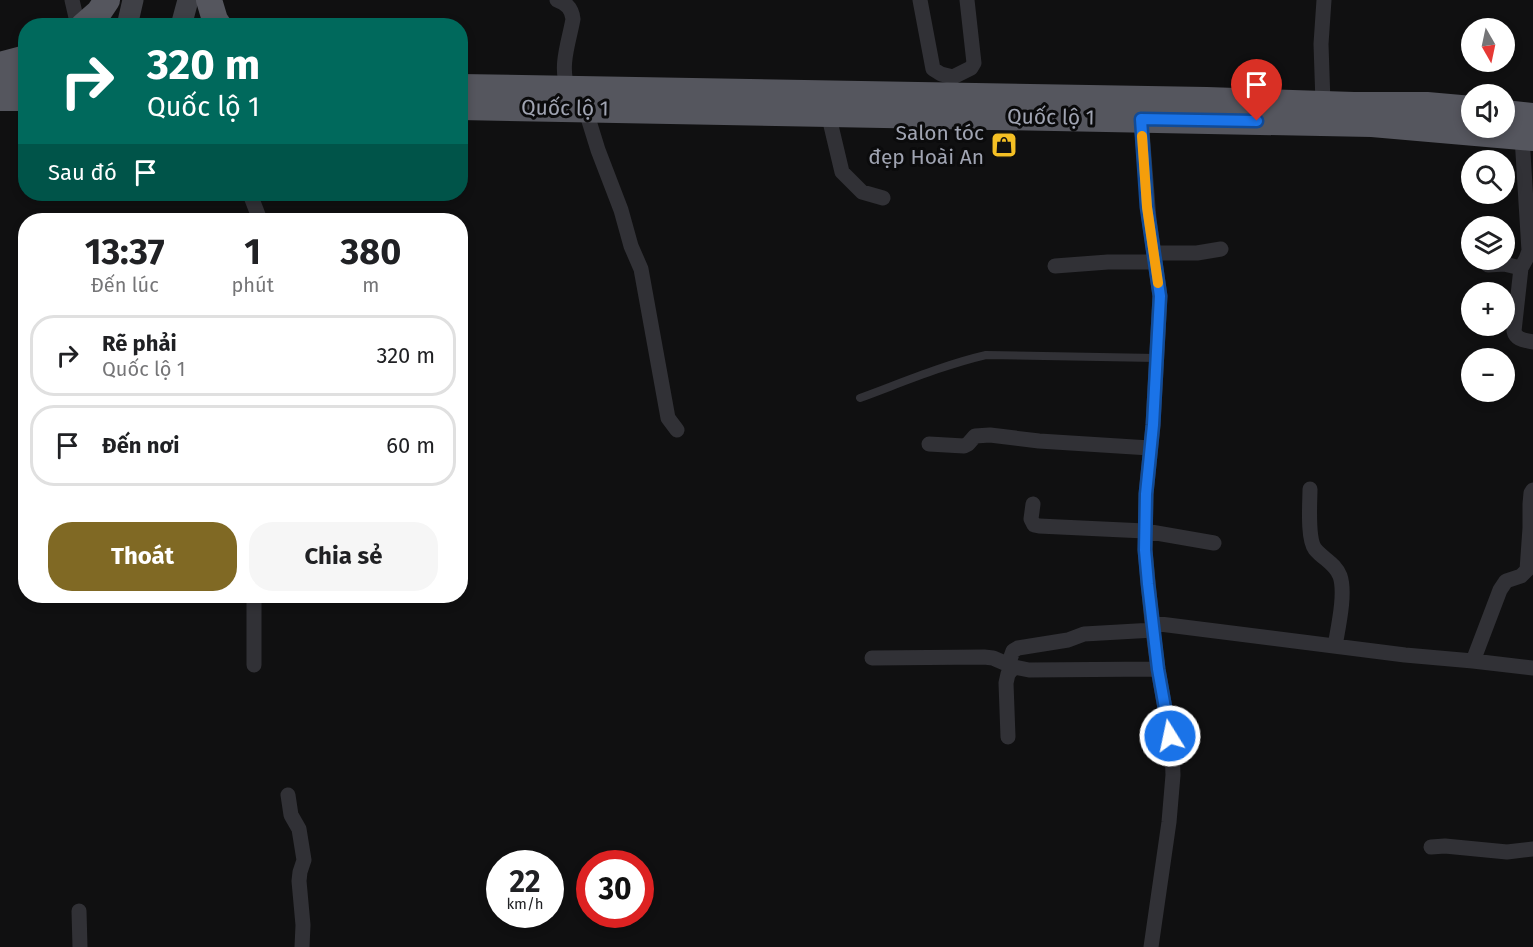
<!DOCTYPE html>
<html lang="vi">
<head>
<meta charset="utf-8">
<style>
	:root { --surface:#fff; --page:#f6f6f6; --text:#202124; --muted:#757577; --line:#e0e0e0; --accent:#806924 }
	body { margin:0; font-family:"Fira Sans",sans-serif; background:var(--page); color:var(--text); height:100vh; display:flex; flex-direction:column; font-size:22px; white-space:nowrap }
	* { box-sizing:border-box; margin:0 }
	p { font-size:20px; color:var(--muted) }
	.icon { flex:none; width:33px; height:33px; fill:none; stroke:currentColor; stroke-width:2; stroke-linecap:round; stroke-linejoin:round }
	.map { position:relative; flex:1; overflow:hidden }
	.details { position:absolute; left:18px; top:213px; width:450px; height:390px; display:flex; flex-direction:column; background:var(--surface); border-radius:24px; box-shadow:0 3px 9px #0003 }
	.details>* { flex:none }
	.top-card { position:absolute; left:18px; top:18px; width:450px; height:183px; border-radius:24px; box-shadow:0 3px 9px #0003; background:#00695c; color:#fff; overflow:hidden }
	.needle { width:39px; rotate:171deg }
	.fabs { position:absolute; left:1461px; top:18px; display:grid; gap:12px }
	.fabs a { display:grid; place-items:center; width:54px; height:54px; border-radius:50%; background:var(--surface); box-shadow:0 3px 9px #0003; font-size:30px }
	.speed { position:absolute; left:486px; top:850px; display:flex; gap:12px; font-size:30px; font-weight:700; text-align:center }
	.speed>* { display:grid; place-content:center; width:78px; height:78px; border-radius:50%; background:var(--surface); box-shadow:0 3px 9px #0003; line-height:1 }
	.speed small { font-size:15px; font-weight:400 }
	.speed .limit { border:9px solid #d22; background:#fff; color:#111 }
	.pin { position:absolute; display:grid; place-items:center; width:51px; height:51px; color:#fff; margin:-62px -26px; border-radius:50% 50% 50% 0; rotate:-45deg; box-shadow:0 0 6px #0007 }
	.pin .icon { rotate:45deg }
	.me { position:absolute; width:66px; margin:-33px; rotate:350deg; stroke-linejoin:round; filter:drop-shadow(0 0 4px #0008) }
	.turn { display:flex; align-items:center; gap:21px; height:126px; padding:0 30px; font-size:27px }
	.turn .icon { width:78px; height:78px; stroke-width:2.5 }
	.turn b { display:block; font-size:42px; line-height:51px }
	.then { display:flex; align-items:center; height:57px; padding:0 30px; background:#0003; gap:12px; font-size:22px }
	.eta { display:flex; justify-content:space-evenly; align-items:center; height:102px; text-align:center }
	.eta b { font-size:36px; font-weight:700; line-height:42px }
	.primary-button { display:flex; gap:12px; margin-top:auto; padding:12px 30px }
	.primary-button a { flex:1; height:69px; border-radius:24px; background:var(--accent); color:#fff; font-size:24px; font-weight:700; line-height:69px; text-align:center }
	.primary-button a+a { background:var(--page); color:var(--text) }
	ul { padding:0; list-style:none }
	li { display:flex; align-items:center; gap:18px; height:81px; margin:0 12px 9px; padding:0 18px; border:3px solid var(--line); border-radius:24px }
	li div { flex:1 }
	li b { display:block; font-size:22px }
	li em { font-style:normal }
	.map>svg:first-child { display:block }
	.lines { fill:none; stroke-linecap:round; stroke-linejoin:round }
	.service { stroke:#313136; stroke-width:8 }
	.minor { stroke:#313136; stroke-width:15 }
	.secondary { stroke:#3f4046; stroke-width:21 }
	.trunk { stroke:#55565e; stroke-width:26 }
	.route-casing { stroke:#114b97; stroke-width:15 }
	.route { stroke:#1a73e8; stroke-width:10 }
	.slow { stroke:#f59e0b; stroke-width:10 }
	.labels { text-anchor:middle; stroke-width:6; stroke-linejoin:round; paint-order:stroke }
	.street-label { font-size:21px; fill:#a0a4b2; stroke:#0b0b0c }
	.poi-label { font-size:21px; fill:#a0a4b2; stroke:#0b0b0c; text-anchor:end }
</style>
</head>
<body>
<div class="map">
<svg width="1533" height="947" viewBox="0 0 1533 947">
	<rect width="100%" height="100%" fill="#101011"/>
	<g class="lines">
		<path class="service" d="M860,398C901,383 943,365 986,355L1156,358"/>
		<path class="minor" d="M72,0L78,26
			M557,0C567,3 572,9 573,19C569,42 559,66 568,89
			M920,0L933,69L941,74L953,77L971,68L974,63L967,0
			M1323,103L1321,44L1324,0
			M585,108L598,150L621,210L631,246L641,269L668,418L677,430
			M828,113L842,172L862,192L883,198
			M1141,119L1149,219L1160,296L1153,425L1146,494L1145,550L1152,623L1158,669L1172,749L1173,775L1169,822L1151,947
			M1522,137L1529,251L1526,259L1521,268L1514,331C1516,340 1525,340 1533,342
			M250,194L260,220
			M1154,253H1197L1221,249
			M1488,265L1504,264L1521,268
			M1055,266L1108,262H1155
			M929,444L964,446L968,444L975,436L990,435L1039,441L1150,448
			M1310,489C1310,502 1307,538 1315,549C1323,559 1335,563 1340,576C1346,593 1338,628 1335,646
			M1033,504L1031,519L1034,525L1039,526L1145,531L1214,543
			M254,596V665
			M1152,623L1405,655L1473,661L1533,668
			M872,658L984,657L993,658L1014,667L1029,670L1158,669
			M1473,661L1500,590L1506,581L1521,576L1527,570L1530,528V504L1531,493L1533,490
			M1008,665L1013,651L1018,648L1068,640L1084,634L1154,630
			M1008,737L1006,683L1008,674L1014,667
			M288,795L291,815L299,829L304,860L300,872L299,881L303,925L302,947
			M1431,847L1445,846L1507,852L1533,849
			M79,911L80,947"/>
		<path class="secondary" d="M127,26L133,0
			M181,26L188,0"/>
		<path class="trunk" d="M209,0L215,20L219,26
			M83,26L99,12L107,0
			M0,65L26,58
			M0,78L26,79
			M460,87L1207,100L1354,105H1427L1472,109
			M0,98H26
			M460,107L1372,124L1533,138
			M1504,113L1533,116"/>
	</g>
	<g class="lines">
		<g class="route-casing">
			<path id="route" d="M1170,736L1158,669L1148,584L1145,550L1146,494L1153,425L1160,296L1147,207L1141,119L1257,121"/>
		</g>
		<use href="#route" class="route"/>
		<path class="slow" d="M1142,136L1147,207L1158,283"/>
	</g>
	<defs>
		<g id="shop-square" transform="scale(1.35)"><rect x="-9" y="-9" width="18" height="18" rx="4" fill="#f5c024" stroke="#0b0b0c"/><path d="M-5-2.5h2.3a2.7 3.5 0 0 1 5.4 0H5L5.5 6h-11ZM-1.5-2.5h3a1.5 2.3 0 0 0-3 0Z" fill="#111"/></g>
	</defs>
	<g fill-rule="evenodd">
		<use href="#shop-square" x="1004" y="145"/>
	</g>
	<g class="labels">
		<g class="street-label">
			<text transform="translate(565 108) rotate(1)" y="7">Quốc lộ 1</text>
			<text transform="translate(1051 117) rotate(1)" y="7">Quốc lộ 1</text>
		</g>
		<g class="poi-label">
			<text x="984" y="140">Salon tóc<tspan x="984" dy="24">đẹp Hoài An</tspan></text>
		</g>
	</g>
</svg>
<div class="fabs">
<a><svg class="needle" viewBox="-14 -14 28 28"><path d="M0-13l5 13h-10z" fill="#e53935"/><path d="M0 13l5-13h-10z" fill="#757577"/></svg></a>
<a><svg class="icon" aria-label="sound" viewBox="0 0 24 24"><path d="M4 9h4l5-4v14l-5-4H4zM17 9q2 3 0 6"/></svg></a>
<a><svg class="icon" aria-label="search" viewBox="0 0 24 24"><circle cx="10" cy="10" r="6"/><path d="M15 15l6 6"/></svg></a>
<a><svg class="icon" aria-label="layers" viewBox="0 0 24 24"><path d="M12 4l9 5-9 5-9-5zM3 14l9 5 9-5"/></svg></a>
<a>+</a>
<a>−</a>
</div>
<div class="speed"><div>22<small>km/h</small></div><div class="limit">30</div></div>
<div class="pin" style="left:1257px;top:121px;background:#d93025"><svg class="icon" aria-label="arrive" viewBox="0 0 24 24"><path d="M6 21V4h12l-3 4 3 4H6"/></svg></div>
<svg class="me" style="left:1170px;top:736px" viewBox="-20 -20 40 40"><circle r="17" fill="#1a73e8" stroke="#fff" stroke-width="3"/><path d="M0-11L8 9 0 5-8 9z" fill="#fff"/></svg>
<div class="top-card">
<div class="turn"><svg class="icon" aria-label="right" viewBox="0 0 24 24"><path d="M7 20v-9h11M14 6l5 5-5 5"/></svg><div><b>320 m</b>Quốc lộ 1</div></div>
<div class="then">Sau đó<svg class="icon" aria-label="arrive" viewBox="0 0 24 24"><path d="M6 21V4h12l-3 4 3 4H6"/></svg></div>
</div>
<section class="details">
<div class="eta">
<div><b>13:37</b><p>Đến lúc</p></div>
<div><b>1</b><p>phút</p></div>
<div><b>380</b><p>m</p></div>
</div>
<ul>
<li><svg class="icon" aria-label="right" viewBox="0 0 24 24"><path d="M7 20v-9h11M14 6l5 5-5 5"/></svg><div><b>Rẽ phải</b><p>Quốc lộ 1</p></div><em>320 m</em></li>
<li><svg class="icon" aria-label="arrive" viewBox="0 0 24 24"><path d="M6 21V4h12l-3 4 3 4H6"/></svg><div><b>Đến nơi</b></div><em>60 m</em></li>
</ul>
<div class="primary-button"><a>Thoát</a><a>Chia sẻ</a></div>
</section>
</div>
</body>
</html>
